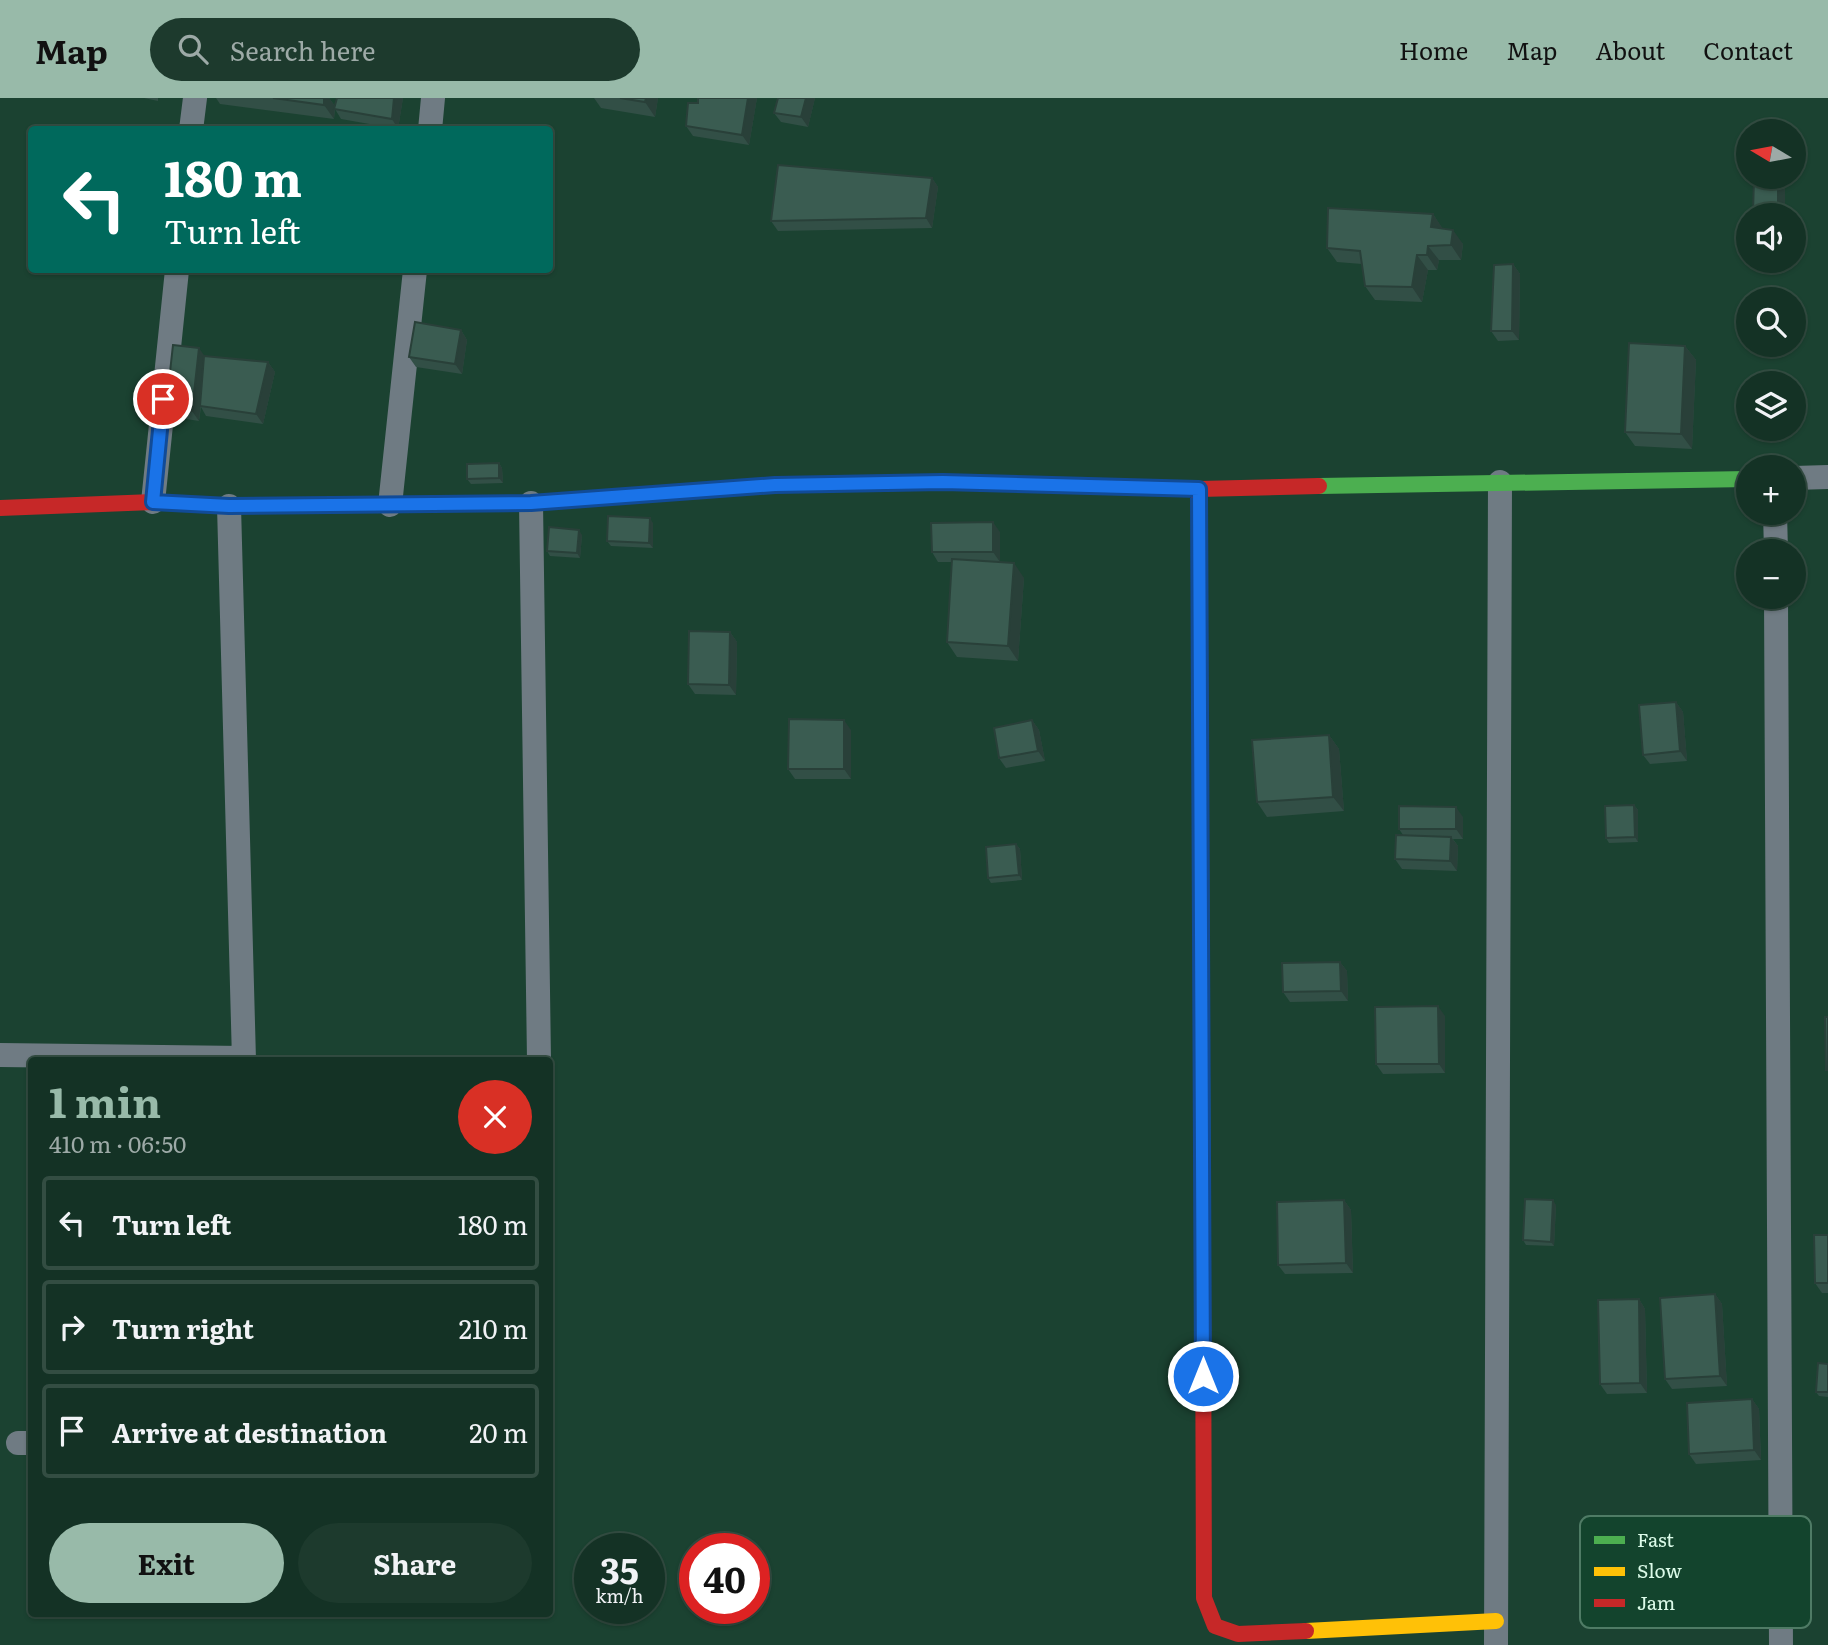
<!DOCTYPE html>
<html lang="en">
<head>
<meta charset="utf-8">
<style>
	:root { --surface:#143225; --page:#1d3a2d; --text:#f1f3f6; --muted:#9daaa7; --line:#334d42; --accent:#98baa9 }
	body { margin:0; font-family:Literata,serif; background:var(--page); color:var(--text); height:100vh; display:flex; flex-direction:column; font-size:26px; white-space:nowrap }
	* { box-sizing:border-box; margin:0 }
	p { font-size:23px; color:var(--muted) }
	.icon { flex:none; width:38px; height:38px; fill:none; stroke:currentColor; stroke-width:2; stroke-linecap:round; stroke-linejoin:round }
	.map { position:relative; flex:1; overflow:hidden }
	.panel { position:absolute; left:28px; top:959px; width:525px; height:560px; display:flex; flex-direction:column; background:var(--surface); border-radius:7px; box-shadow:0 2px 5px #0004,0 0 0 2px var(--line) }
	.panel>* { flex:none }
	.banner { position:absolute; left:28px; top:28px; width:525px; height:147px; border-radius:7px; box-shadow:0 2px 5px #0004,0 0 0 2px var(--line); background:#00695c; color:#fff; overflow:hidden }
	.needle { width:46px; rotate:280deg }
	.tools { position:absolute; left:1736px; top:21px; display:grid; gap:14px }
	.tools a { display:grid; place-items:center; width:70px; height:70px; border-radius:50%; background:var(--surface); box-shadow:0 2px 5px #0004,0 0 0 2px var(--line); font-size:35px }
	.speed { position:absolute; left:574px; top:1435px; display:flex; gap:14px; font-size:35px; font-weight:700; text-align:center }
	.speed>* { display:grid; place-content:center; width:91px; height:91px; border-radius:50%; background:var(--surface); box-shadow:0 2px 5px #0004,0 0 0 2px var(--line); line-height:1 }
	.speed small { font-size:18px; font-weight:400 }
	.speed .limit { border:10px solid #d22; background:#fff; color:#111 }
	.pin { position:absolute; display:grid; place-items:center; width:60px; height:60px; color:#fff; margin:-30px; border:4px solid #fff; border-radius:50%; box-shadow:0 2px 7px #0007 }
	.me { position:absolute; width:77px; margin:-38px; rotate:0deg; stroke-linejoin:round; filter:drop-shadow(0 0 5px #0008) }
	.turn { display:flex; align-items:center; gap:24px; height:147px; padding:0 21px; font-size:32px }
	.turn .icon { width:91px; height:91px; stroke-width:2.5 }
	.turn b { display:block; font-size:49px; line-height:60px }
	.round { display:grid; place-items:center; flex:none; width:74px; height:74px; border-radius:37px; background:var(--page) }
	.overview { display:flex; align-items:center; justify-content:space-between; height:119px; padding:0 21px }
	h1 { font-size:42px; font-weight:700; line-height:52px; color:var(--accent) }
	.action { display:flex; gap:14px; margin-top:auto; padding:14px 21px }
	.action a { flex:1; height:80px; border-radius:42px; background:var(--accent); color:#111; font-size:28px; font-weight:700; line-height:80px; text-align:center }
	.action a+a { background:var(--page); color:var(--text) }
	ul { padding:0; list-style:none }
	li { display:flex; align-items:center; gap:21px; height:94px; margin:0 14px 10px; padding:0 7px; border:4px solid var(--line); border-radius:7px }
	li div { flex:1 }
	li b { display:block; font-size:26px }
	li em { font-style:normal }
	header { display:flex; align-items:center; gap:42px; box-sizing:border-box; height:98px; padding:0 35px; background:var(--accent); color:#111 }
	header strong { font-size:33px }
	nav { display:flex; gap:38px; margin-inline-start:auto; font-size:24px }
	.search { width:490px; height:63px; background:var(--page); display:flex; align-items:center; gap:18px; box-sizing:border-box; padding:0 24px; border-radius:38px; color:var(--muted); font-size:26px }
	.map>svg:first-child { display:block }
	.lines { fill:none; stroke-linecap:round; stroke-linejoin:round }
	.street { stroke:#6f7b83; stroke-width:24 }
	.fast { stroke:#4caf50; stroke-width:16 }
	.slow { stroke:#ffc107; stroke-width:16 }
	.jam { stroke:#c62828; stroke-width:16 }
	.wall { fill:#324f46 }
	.shaded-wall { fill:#294039 }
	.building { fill:#3a5c51; stroke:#294039; stroke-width:2 }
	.route-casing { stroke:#114b97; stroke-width:18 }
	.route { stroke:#1a73e8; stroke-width:12 }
	.key { fill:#13442d; stroke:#4f7b65; stroke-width:2 }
	.key-label { font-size:19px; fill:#dcfbe9 }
</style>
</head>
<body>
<header>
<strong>Map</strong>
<div class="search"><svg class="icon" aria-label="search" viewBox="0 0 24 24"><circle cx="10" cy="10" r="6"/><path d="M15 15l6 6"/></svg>Search here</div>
<nav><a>Home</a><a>Map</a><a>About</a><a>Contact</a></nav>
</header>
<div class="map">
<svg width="1828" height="1547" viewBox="0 0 1828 1547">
	<rect width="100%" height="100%" fill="#1b4231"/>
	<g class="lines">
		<path class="street" d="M191,32L195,0
			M430,32L433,0
			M1794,380L1828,379
			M153,404L177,172
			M531,405L539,962
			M390,407L415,172
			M229,408L244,962
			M1775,415L1776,453
			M1776,499L1781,1547
			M0,957L243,960
			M18,1345H32
			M1496,1547L1500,384"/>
		<path class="fast" d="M1319,388L1748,381
			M265,408L531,405L775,387L899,385
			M1201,753L1203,1190"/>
		<path class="slow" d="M1306,1533L1496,1523"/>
		<path class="jam" d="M899,385L943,384L1199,391L1319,388
			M1199,391L1201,753
			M0,410L153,404L229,408H265
			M1203,1190L1204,1500L1215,1528L1238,1536L1306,1533"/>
	</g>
	<path class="wall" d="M144,0H158V3Z
		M216,0H329L335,8L403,0L398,31L341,21L335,11L334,21L220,6Z
		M594,0H658L655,19L601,10Z
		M698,0H757L749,47L693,38L686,28L698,5Z
		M815,0L808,29L781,24L774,15Z
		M932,80L938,89L932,130L778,133L771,123Z
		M1433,116L1442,130L1463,146L1461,162H1439L1437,172H1428L1422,204L1375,202L1365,188L1362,166L1337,164L1327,150Z
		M1513,166L1520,176L1519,242L1498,243L1491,233Z
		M461,232L467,242L462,276L416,269L409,259Z
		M1685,248L1696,262L1692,351L1635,348L1625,334Z
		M205,258L268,264L275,274L263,326L206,318L201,309L199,323L173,319L166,310Z
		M499,365L502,370L503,385L471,386L467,381Z
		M653,425V450L611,448L607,443Z
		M1000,434V464H989L1024,480L1018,563L957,559L947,544L952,464H938L932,454Z
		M582,437L580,460L550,458L547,453Z
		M730,534L737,544L736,597L695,596L688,586Z
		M1676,604L1683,614L1687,663L1650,666L1643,657Z
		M1032,622L1039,632L1045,663L1006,670L999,660Z
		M851,632V681H795L788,671Z
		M1329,637L1339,651L1344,713L1267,719L1257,704Z
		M1634,707L1638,712V744L1609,745L1606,740Z
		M1463,719V741H1453L1458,748L1457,773L1402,771L1395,761L1403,737L1399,731Z
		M1016,746L1020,751L1022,782L991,785L988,780Z
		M1340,864L1347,873L1348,903L1290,904L1283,894Z
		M1445,918V975L1383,976L1376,966Z
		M1344,1102L1351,1112L1353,1175L1285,1176L1278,1167Z
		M1556,1107L1554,1148L1526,1147L1523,1142Z
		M1828,1137V1195H1822L1815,1185Z
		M1715,1196L1722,1206L1727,1288L1672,1291L1665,1281Z
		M1639,1201L1645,1211L1647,1295L1607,1296L1600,1286Z
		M1828,1266V1299L1819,1298L1816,1294Z
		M1752,1301L1759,1311L1761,1362L1696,1366L1689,1356Z"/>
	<path class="shaded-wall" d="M324,0H329L335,8L334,21L324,7Z
		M394,0H403L398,31L392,21Z
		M646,0H658L655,19L645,4Z
		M748,0H757L749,47L742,37Z
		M806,0H815L808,29L801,19Z
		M1778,79H1785V117H1778Z
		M932,80L938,89L932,130L926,120Z
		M1433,116L1443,131L1431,129Z
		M1453,132L1463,146L1461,162L1451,147Z
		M1428,148L1439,162L1437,172L1427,157Z
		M1417,157L1428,172L1422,204L1412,189Z
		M1513,166L1520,176L1519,242L1512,233Z
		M461,232L467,242L462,276L455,266Z
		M1685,248L1696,262L1692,351L1681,336Z
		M199,250L206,260L199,323L192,313Z
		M268,264L275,274L263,326L256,316Z
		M499,365L502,370L503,385L499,380Z
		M650,420L653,425V450L649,445Z
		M993,424L1000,434V464L993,454Z
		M579,432L582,437L580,460L577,455Z
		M1014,465L1024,480L1018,563L1008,548Z
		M730,534L737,544L736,597L729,587Z
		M1676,604L1683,614L1687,663L1680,653Z
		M844,622L851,632V681L844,671Z
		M1032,622L1039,632L1045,663L1038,653Z
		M1329,637L1339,651L1344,713L1333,699Z
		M1634,707L1638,712V744L1635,739Z
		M1456,709L1463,719V741L1456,731Z
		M1451,739L1458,748L1457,773L1450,763Z
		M1016,746L1020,751L1022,782L1019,777Z
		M1340,864L1347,873L1348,903L1341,893Z
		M1438,908L1445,918V975L1439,966Z
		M1344,1102L1351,1112L1353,1175L1346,1165Z
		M1553,1102L1556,1107L1554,1148L1551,1144Z
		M1715,1196L1722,1206L1727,1288L1720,1278Z
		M1639,1201L1645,1211L1647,1295L1640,1285Z
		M1752,1301L1759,1311L1761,1362L1754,1352Z"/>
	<path class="building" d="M273,0H324V7Z
		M337,0H394L392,21L334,11Z
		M620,0H646L645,4Z
		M698,0H748L742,37L686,28L688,5H698Z
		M778,0H806L801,19L774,15Z
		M778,67L932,80L926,120L771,123Z
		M1754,79H1778V117L1753,115Z
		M1328,110L1433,116L1431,129L1453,132L1451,147L1428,148L1427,157H1417L1412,189L1365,188L1360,153L1327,150Z
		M1513,166L1512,233H1491L1494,167Z
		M415,224L461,232L455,266L409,259Z
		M1629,245L1685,248L1681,336L1625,334Z
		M173,247L199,250L192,313L166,310Z
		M204,258L268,264L256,316L200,308Z
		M499,365V380L467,381V366Z
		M608,418L650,420L649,445L607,443Z
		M993,424V454H932L931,425Z
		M549,429L579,432L577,455L547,453Z
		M952,461L1014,465L1008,548L947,544Z
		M689,533L730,534L729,587L688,586Z
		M1676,604L1680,653L1643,657L1639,607Z
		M789,621L844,622V671H788Z
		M1032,622L1038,653L999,660L994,630Z
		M1329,637L1333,699L1257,704L1252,642Z
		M1634,707L1635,739L1606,740L1605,708Z
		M1399,708L1456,709V731H1399Z
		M1396,737L1451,739L1450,763L1395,761Z
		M1016,746L1019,777L988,780L986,749Z
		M1340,864L1341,893L1283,894L1282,865Z
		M1438,908L1439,966H1376L1375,909Z
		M1825,919H1828V972H1826Z
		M1525,1101L1553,1102L1551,1144L1523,1142Z
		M1344,1102L1346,1165L1278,1167L1277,1104Z
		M1814,1137H1828V1185H1815Z
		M1715,1196L1720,1278L1665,1281L1660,1200Z
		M1639,1201L1640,1285L1600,1286L1598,1202Z
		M1818,1265L1828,1266V1294H1816Z
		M1752,1301L1754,1352L1689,1356L1687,1305Z"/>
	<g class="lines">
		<g class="route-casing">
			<path id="route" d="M163,301L153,404L229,408L531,405L775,387L943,384L1199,391L1203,1278"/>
		</g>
		<use href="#route" class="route"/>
	</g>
	<rect x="1580" y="1418" width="231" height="112" rx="10" class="key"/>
	<rect x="1594" y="1438" width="31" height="8" fill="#4caf50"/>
	<rect x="1594" y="1469" width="31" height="9" fill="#ffc107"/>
	<rect x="1594" y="1501" width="31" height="8" fill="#c62828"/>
	<g class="key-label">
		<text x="1637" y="1449">Fast</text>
		<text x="1637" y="1480">Slow</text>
		<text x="1637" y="1512">Jam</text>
	</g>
</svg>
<div class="tools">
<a><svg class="needle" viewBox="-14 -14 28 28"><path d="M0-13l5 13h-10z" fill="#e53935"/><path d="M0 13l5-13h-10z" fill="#9daaa7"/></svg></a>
<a><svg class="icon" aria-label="sound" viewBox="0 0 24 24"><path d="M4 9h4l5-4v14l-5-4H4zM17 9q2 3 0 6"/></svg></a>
<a><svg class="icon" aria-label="search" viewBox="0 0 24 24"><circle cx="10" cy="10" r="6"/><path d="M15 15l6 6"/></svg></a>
<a><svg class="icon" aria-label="layers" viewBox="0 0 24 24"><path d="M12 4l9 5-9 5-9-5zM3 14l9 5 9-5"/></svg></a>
<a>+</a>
<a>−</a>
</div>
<div class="speed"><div>35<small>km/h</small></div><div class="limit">40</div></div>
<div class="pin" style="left:163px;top:301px;background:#d93025"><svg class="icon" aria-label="arrive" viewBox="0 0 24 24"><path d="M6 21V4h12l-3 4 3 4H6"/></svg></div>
<svg class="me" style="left:1203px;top:1278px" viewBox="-20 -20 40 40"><circle r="17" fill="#1a73e8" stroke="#fff" stroke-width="3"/><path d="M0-11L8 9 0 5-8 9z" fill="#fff"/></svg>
<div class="banner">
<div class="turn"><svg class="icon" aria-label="left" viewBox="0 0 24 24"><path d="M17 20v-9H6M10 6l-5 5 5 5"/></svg><div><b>180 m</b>Turn left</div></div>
</div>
<section class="panel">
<div class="overview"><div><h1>1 min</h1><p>410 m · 06:50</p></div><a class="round" style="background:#d93025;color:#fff"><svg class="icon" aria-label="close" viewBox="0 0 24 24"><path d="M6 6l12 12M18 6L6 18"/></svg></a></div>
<ul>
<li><svg class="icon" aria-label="left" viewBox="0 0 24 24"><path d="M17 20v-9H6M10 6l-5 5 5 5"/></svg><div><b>Turn left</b></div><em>180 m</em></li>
<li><svg class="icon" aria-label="right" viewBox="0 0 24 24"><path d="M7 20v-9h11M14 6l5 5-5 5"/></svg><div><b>Turn right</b></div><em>210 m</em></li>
<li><svg class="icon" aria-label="arrive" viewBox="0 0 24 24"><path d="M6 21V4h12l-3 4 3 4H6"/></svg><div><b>Arrive at destination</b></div><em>20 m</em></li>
</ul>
<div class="action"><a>Exit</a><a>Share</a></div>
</section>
</div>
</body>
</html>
